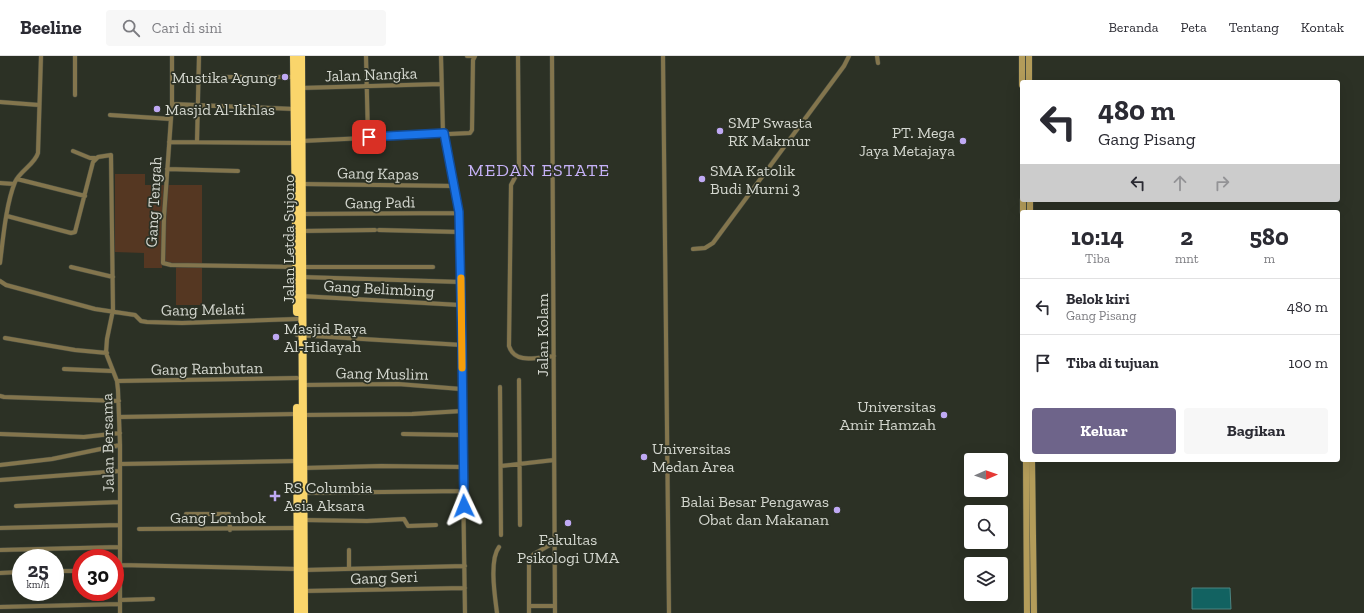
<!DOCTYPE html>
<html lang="id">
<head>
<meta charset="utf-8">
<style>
	:root { --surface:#fff; --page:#f7f7f7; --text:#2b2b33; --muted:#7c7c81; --line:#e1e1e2; --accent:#6e648a }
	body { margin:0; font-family:"Zilla Slab",serif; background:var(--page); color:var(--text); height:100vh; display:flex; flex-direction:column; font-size:15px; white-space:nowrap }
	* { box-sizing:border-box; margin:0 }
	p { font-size:13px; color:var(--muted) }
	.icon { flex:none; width:22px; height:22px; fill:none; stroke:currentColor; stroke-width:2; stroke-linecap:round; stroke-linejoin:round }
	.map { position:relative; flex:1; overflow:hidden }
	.side { position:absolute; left:1020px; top:154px; width:320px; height:252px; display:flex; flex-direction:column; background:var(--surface); border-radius:4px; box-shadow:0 4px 16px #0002 }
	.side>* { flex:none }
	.hud { position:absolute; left:1020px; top:24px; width:320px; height:122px; border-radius:4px; box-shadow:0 4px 16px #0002; background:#fff; color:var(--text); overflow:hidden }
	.needle { width:26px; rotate:88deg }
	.tools { position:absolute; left:964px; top:397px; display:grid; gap:8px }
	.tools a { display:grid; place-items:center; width:44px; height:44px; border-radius:4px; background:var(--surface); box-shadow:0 4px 16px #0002; font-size:20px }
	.speed { position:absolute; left:12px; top:493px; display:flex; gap:8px; font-size:20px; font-weight:700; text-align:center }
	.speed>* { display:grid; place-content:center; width:52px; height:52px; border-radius:50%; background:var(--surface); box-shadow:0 4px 16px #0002; line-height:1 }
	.speed small { font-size:10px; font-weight:400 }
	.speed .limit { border:6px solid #d22; background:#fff; color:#111 }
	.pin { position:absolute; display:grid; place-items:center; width:34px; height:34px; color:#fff; margin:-17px; border-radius:8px; box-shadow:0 2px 6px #0006 }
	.me { position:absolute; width:44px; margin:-22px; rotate:358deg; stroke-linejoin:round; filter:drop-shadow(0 0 3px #0008) }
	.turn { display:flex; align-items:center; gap:14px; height:84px; padding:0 12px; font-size:18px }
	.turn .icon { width:52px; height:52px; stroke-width:2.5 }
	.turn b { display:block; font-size:28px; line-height:34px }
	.lanes { display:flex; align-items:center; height:38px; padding:0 12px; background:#0003; justify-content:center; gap:20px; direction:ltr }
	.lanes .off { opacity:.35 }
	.eta { display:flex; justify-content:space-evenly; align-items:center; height:68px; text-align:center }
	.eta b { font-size:24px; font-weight:700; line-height:28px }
	.cta { display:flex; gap:8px; margin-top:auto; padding:8px 12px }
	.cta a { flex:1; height:46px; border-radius:4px; background:var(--accent); color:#fff; font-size:16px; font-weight:700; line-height:46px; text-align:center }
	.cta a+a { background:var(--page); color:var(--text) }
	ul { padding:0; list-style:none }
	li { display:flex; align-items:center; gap:12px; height:56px; padding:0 12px; border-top:1px solid var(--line) }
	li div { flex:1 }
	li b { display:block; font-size:15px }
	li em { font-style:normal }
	header { display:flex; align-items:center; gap:24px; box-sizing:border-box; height:56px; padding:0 20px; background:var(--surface); border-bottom:1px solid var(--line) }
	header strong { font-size:19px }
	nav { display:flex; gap:22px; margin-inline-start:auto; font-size:14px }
	.search { width:280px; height:36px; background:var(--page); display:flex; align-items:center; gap:10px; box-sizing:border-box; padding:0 14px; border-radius:4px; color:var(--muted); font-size:15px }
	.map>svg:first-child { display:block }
	.green { fill:#553722 }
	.water { fill:#126261; stroke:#4c8582 }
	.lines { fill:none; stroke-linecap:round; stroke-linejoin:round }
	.street-casing { stroke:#474c40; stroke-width:5 }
	.secondary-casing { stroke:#474c40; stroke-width:7 }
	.highway-casing { stroke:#474c40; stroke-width:9 }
	.street { stroke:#83754d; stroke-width:4 }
	.secondary { stroke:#b39c5a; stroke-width:6 }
	.highway { stroke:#fad56b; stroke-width:8 }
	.route-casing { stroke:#114b97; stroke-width:10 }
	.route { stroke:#1a73e8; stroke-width:7 }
	.slow { stroke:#f59e0b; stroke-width:7 }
	.poi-dot { fill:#bfa9f4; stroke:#2c3125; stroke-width:1.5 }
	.labels { text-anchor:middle; stroke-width:3.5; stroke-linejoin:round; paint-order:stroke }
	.street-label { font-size:16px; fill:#d4d7cf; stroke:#2c3125 }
	.poi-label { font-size:16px; fill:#d4d7cf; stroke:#2c3125; text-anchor:start }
	.quarter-label { font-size:18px; letter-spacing:1px; fill:#c6b2f8; stroke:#2c3125 }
</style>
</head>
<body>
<header>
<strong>Beeline</strong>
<div class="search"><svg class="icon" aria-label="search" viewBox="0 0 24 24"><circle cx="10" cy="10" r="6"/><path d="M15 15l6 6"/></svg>Cari di sini</div>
<nav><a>Beranda</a><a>Peta</a><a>Tentang</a><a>Kontak</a></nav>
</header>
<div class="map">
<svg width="1364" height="557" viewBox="0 0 1364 557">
	<rect width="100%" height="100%" fill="#2c3125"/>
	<path class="green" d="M115,118H145V129H202V249H176V207L162,208V212H144V197L115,196Z"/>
	<path class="water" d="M1192,532H1230L1231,553H1192Z"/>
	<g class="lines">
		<g class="street-casing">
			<path id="street" d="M75,0V39
				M172,0V48L164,161L163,207L171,209L296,211
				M366,0L368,81
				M441,0L443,77L455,130L459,157L465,557
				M518,0L519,114L511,129L509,290C515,309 538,301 554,300
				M552,0L555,557
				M663,0L669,557
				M877,0L878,7
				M199,21H294
				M301,32L441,28
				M0,46L39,49
				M172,48L294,53
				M110,59L171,63
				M302,85L470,77L472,74L473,4L475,0H467
				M169,86L295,87
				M197,86L199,0
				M73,95L90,102H95
				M167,113L238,115
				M17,123L85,140
				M0,127L14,128
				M302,128L455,130
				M302,158L459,157
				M7,160L71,177L75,176L93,106L98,101L111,99L113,254L107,283L106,297L117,325L118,334L120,389V557
				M379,174L460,176
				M302,175L375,174
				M693,193L705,192L713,187L844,10L849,0
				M0,207C3,183 6,148 15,126C20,115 35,108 38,97L41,0
				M71,211L113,221
				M302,211H433
				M302,221L461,226
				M0,225L6,229L95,253L135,259L141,265L147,266L182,267L297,263
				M301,240L460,249
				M297,279L462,289
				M5,282L75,294L107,297
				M64,313L112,315
				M519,324L520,469
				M117,325L297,322
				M303,329L398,328L461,333
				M500,331L501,479
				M0,340L4,341L119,345
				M303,359L412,358L462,355
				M119,361L297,358
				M0,378L84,381L120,377
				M403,378L462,379
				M120,408L297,405
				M0,409L52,403L120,389
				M501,410L554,404
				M303,412L381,410L463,411
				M0,424L120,415
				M303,437L463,435
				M16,450L120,446
				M186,458H229L230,474
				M304,464L367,465L404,463L408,470L436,469
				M0,472L120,469
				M139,473L298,472
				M0,494L120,491
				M120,509L297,513
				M349,513V494
				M304,514L465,510
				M55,515H81
				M0,517L21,516
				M304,535L465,532
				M120,544L153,543
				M529,550H555
				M0,551L120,548
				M497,557C495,541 489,504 499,491
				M529,557V503L534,498L555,486"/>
		</g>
		<g class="secondary-casing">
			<path id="secondary" d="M1022,0V29
				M1029,0V26
				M1023,144V156
				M1030,144V156
				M1026,404L1027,557
				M1032,404L1034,557"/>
		</g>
		<g class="highway-casing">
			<path id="highway" d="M294,0L297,256
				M301,0L304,557
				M297,352L298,557"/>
		</g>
		<use href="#street" class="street"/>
		<use href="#secondary" class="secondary"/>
		<use href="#highway" class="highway"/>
	</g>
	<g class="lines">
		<g class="route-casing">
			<path id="route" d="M369,81L444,77L459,156L462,289L464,450"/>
		</g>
		<use href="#route" class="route"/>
		<path class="slow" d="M461,222L462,312"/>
	</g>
	<g class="poi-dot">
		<circle cx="285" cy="21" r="4"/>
		<circle cx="157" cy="53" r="4"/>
		<circle cx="720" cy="75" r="4"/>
		<circle cx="963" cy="85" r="4"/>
		<circle cx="702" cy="123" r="4"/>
		<circle cx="276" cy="281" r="4"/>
		<circle cx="944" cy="359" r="4"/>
		<circle cx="644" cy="401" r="4"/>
		<path d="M273 434h4v4h4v4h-4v4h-4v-4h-4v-4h4z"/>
		<circle cx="837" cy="454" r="4"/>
		<circle cx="568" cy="467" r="4"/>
	</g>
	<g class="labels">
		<g class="street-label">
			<text transform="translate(371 18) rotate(-2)" y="6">Jalan Nangka</text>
			<text transform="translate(378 117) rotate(1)" y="6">Gang Kapas</text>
			<text transform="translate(153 146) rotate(-87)" y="6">Gang Tengah</text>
			<text transform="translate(380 146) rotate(-1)" y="6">Gang Padi</text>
			<text transform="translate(288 183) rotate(-90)" y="6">Jalan Letda Sujono</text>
			<text transform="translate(379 232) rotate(3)" y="6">Gang Belimbing</text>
			<text transform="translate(203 253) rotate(-1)" y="6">Gang Melati</text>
			<text transform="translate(542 279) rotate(-90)" y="6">Jalan Kolam</text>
			<text transform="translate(207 312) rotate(-1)" y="6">Gang Rambutan</text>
			<text transform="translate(382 317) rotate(1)" y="6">Gang Muslim</text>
			<text transform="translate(107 387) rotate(-91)" y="6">Jalan Bersama</text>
			<text x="218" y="467">Gang Lombok</text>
			<text transform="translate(384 521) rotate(-2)" y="6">Gang Seri</text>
		</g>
		<g class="poi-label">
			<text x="277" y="27" text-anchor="end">Mustika Agung</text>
			<text x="165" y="59">Masjid Al-Ikhlas</text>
			<text x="728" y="72">SMP Swasta<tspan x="728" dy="18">RK Makmur</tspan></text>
			<text x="955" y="82" text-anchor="end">PT. Mega<tspan x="955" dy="18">Jaya Metajaya</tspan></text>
			<text x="710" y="120">SMA Katolik<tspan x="710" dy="18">Budi Murni 3</tspan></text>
			<text x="284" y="278">Masjid Raya<tspan x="284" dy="18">Al-Hidayah</tspan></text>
			<text x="936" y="356" text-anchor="end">Universitas<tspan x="936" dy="18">Amir Hamzah</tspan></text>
			<text x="652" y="398">Universitas<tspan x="652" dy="18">Medan Area</tspan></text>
			<text x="284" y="437">RS Columbia<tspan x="284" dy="18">Asia Aksara</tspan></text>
			<text x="829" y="451" text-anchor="end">Balai Besar Pengawas<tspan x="829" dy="18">Obat dan Makanan</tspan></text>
			<text x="568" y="489" text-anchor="middle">Fakultas<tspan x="568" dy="18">Psikologi UMA</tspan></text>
		</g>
		<g class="quarter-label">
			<text x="539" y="120">MEDAN ESTATE</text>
		</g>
	</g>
</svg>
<div class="tools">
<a><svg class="needle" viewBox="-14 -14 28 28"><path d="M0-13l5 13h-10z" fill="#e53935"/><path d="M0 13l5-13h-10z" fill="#7c7c81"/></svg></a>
<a><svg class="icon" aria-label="search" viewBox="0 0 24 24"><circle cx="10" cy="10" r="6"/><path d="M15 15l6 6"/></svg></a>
<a><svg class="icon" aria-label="layers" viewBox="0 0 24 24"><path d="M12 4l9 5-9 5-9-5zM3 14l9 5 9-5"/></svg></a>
</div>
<div class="speed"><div>25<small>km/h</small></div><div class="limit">30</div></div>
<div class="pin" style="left:369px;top:81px;background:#d93025"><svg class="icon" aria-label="arrive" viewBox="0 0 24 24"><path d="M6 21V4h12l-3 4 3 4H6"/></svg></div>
<svg class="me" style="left:464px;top:450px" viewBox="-20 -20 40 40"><path d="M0-17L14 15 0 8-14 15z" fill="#1a73e8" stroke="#fff" stroke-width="4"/></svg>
<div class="hud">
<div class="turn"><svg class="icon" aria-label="left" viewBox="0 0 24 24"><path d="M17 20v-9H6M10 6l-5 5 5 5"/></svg><div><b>480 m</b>Gang Pisang</div></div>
<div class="lanes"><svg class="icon" aria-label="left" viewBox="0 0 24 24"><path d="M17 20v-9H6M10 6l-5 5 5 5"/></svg><svg class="icon off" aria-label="ahead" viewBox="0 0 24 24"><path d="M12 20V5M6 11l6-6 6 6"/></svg><svg class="icon off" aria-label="right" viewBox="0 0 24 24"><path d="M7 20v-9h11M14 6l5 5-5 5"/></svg></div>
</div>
<section class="side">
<div class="eta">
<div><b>10:14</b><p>Tiba</p></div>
<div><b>2</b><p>mnt</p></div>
<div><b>580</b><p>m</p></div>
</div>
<ul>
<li><svg class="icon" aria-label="left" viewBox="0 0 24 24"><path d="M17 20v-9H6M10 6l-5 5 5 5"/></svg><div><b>Belok kiri</b><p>Gang Pisang</p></div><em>480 m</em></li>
<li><svg class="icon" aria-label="arrive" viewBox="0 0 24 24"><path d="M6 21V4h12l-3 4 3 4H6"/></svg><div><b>Tiba di tujuan</b></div><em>100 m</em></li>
</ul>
<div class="cta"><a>Keluar</a><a>Bagikan</a></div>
</section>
</div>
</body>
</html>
